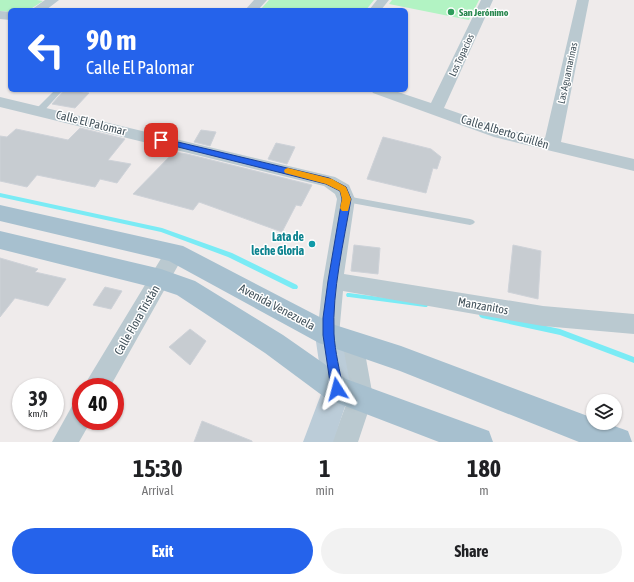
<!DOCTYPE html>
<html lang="en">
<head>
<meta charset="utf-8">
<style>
	:root { --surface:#fff; --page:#f2f2f2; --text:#202124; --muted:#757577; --accent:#2563eb }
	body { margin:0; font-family:"Asap Condensed",sans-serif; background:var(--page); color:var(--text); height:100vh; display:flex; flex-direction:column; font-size:15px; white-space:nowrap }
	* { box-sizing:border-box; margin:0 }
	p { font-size:13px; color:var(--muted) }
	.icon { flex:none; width:22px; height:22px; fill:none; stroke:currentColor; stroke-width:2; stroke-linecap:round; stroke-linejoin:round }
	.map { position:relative; height:442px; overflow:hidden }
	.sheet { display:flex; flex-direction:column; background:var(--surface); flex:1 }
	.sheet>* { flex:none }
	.hud { position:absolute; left:8px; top:8px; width:400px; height:84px; border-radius:6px; box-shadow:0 1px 3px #0004; background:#2563eb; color:#fff; overflow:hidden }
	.controls { position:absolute; left:586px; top:394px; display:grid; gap:8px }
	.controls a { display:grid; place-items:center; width:36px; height:36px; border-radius:50%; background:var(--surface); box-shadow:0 1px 3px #0004; font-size:20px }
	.speed { position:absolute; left:12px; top:378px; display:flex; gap:8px; font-size:20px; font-weight:700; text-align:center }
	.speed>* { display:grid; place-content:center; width:52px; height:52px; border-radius:50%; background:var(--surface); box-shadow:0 1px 3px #0004; line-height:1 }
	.speed small { font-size:10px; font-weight:400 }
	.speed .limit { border:6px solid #d22; background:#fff; color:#111 }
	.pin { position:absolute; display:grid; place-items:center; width:34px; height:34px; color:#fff; margin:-17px; border-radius:8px; box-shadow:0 2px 6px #0006 }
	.me { position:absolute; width:44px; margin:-22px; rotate:351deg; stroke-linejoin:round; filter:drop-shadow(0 0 3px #0008) }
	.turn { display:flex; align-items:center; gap:14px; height:84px; padding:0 12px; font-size:18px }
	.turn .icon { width:52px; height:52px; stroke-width:2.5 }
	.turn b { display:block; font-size:28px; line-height:34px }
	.eta { display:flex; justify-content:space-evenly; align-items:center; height:68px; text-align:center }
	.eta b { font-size:24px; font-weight:700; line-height:28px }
	.action { display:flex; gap:8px; margin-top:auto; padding:8px 12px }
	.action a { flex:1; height:46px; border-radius:24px; background:var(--accent); color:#fff; font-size:16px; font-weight:700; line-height:46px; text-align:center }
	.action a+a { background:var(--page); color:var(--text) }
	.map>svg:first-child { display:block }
	.green { fill:#b2f3c3 }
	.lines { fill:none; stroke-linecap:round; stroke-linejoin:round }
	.stream { fill:#7aebf5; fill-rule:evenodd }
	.building { fill:#c7ccd1; stroke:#ced2d8 }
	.lane { fill:#bac9d0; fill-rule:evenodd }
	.street { fill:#bac9d0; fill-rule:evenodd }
	.secondary { fill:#bbccd8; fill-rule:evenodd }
	.primary { fill:#a7c0cf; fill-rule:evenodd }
	.route { fill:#2563eb; stroke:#184099 }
	.slow { fill:#f59e0b }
	.leisure-dot { fill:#2e9e5b; stroke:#fff; stroke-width:1.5 }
	.culture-dot { fill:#0f9aa8; stroke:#fff; stroke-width:1.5 }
	.labels { text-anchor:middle; stroke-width:3; stroke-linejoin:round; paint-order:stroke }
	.far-leisure-label { font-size:10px; font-weight:bold; fill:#27864d; stroke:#fff; text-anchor:start }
	.far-street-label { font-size:10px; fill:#42525b; stroke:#fff }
	.street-label { font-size:12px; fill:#42525b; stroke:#fff }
	.culture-label { font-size:12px; font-weight:bold; fill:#0d838f; stroke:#fff; text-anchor:end }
</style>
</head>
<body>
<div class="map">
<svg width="634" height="442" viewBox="0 0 634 442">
	<rect width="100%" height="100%" fill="#efebeb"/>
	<path class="green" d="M0,0H37L43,1L29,10H10V12L0,11Z
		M269,0H374L366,10H260Z
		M392,0H479L469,20L389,4Z"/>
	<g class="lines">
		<path class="stream" d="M0,193L162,228L232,253L297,285L298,287L297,289H293L228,257L161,232L0,197Z
			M347,293H349L425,303H427L428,305L427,307H425L349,297H347L346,295Z
			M482,312L560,329L634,357V363L560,335L482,318L480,317L479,315L480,313Z"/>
	</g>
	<path class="building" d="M64,90H70L89,93L75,108L52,104Z
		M80,128L125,139L108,160L131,164L117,183L100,179L95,187L37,175L27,187L0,181V136L7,137L16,129L68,140Z
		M201,130L216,132L210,146L194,142Z
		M383,137L431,149L441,157L437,169L433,168L426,193L367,179Z
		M276,143L295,147L287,164L268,159Z
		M174,152L187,154L312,185L301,206L296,205L282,232L199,202L193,210L133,194Z
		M354,245L380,248L378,274L351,271Z
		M513,245L541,251L538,299L508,292Z
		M0,258L38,269L35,272L66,279L48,306L15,298L0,317Z
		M105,287L122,291L111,309L93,305Z
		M190,329L206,341L190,365L169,347Z
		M202,421L252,441V442H194Z"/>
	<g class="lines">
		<path class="lane" d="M55,90H63L42,113H36V109Z
			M346,196L470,219L473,220L475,222L473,224L470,225L346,202L342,199Z"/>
		<path class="street" d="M45,0H59L46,10H31Z
			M254,0H267L258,10H245Z
			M377,0H389L381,10H369Z
			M481,0H493L444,108L504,129L545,138L577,0H589L561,142L634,159V171L494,137L373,93L371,90H392L431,103Z
			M0,11L10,12V20L0,19Z
			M0,97L335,177L349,185L355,199L344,274L543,306L634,314V334L543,326L343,291L339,335L336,342L328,345L320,342L317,335L323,281L337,199L335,194L324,186L0,107Z
			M175,245L182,247L185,253L110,387H85L88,379L168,247Z
			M352,332L360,335L363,342L373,397L358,442H332L349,397L341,342L344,335Z
			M81,402V421H91L79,442H52L72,406Z"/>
		<path class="secondary" d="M328,323L337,327L341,335L351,389L333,442H303L323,389L315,335L319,327Z"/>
		<path class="primary" d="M0,205L183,246L335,325L401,346L593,418V423C607,423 615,426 628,431L632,442H579L400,371L319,343L169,261L0,221Z
			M0,231L161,269L195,281L283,335L346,379L489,431L493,442H439L327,399L265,353L177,295L159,289L0,249Z"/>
	</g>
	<path class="route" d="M161,138L329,178L346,187L351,199C344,241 332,291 334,334C335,352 340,371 343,389L341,393L337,394L333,393L331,389L323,335V318L328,281L342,199L340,191L326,184L158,142L157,140Z"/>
	<path class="slow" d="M288,168L332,179L346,187L351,199L348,211H342L340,208L342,199L340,191L326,184L285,173L284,171L285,169Z"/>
	<circle class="leisure-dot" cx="451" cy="12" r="4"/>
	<circle class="culture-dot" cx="312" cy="244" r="4"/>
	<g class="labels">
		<g class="far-leisure-label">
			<text x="459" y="16">San Jerónimo</text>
		</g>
		<g class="far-street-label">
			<text transform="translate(461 55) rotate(-65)" y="4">Los Topacios</text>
			<text transform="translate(567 73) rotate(-78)" y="4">Las Aguamarinas</text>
		</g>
		<g class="street-label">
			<text transform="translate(91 123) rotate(14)" y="4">Calle El Palomar</text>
			<text transform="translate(505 132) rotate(17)" y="4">Calle Alberto Guillén</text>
			<text transform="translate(483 306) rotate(10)" y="4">Manzanitos</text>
			<text transform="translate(277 307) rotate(28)" y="4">Avenida Venezuela</text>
			<text transform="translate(137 320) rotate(-60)" y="4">Calle Flora Tristán</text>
		</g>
		<g class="culture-label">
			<text x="304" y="241">Lata de<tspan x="304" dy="14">leche Gloria</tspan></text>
		</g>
	</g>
</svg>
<div class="controls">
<a><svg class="icon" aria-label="layers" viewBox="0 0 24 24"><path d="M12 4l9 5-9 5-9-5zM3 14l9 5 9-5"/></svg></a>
</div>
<div class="speed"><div>39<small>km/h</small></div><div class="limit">40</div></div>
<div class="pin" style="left:161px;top:140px;background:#d93025"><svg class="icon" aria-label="arrive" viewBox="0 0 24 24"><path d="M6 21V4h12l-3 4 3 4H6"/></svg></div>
<svg class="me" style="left:337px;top:389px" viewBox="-20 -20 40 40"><path d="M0-17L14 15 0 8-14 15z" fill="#2563eb" stroke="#fff" stroke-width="4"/></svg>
<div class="hud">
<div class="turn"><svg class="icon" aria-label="left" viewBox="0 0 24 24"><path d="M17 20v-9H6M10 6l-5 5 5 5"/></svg><div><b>90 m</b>Calle El Palomar</div></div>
</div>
</div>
<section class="sheet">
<div class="eta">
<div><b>15:30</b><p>Arrival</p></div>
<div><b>1</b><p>min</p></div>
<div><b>180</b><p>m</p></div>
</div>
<div class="action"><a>Exit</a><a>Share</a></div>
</section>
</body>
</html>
